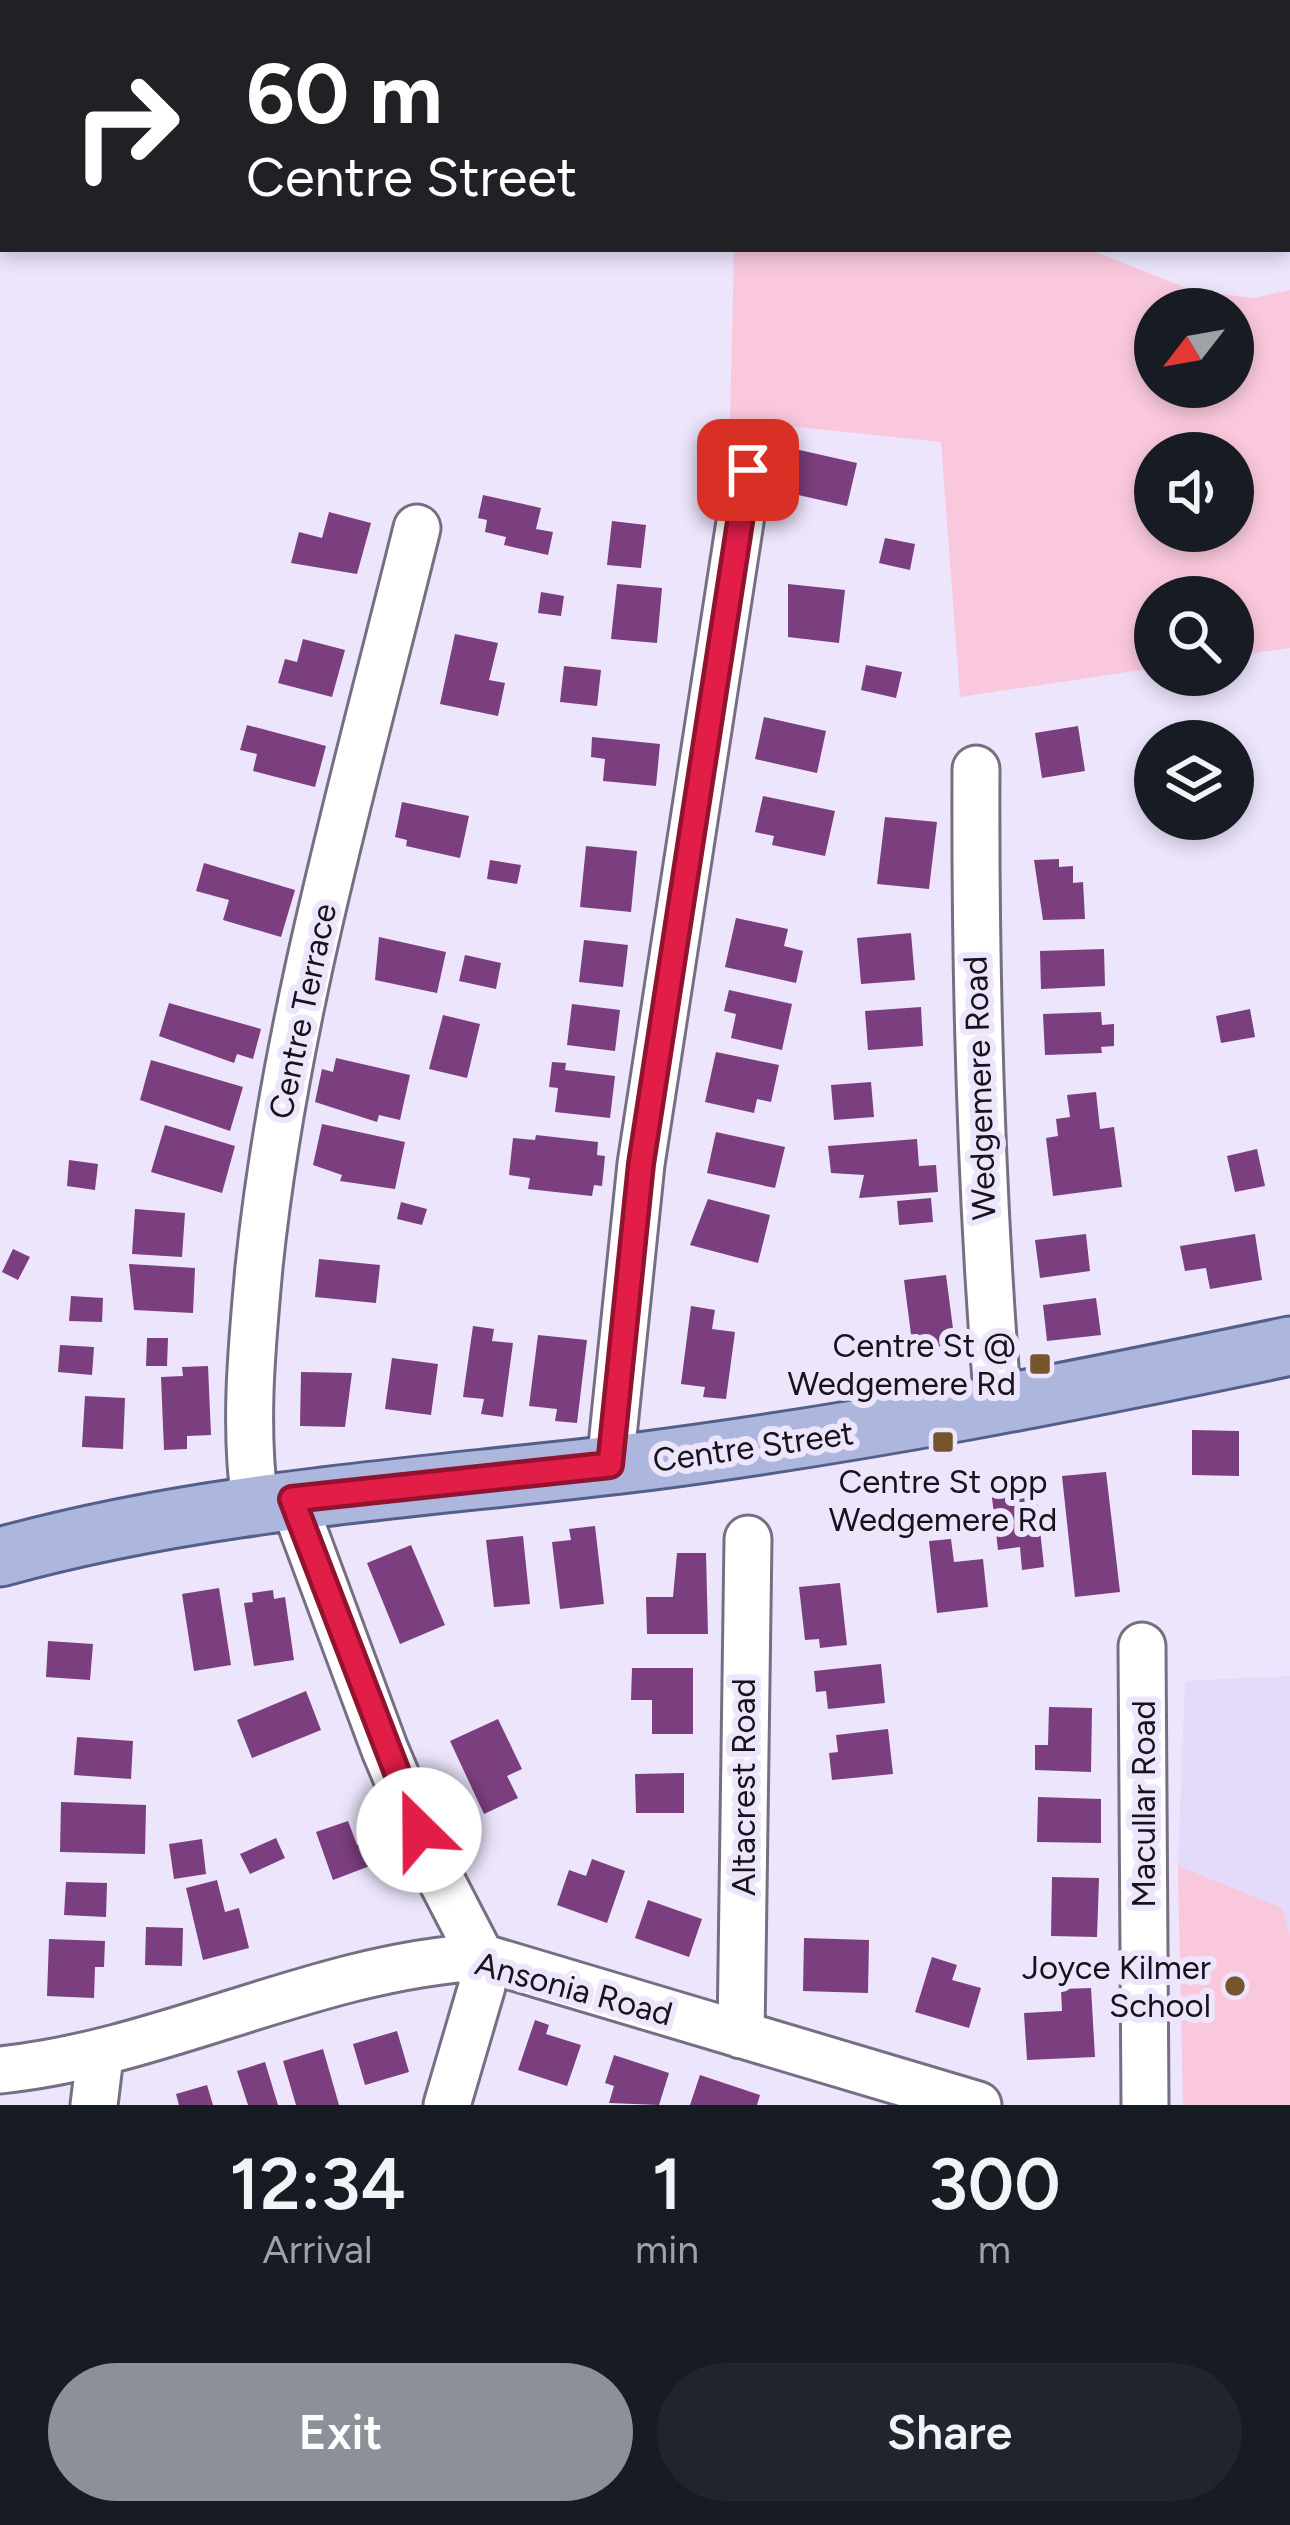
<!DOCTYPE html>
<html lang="en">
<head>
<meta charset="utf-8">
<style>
	:root { --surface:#171b24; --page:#20242c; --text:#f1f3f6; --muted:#9ea1a6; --accent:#8c9099 }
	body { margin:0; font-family:Figtree,sans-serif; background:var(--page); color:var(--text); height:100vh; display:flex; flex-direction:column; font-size:45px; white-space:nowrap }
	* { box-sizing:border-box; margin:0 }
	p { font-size:39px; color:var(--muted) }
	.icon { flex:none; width:66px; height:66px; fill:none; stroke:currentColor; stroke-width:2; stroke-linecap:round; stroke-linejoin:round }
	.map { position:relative; height:2105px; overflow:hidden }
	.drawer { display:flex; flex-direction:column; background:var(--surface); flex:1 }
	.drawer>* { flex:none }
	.top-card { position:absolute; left:0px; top:0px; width:1290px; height:252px; box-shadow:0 6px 18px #0003; background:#202124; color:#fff; overflow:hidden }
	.needle { width:78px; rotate:239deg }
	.controls { position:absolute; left:1134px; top:288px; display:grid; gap:24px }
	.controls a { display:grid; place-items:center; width:120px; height:120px; border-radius:50%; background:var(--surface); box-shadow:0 6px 18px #0003; font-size:60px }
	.pin { position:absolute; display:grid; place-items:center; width:102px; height:102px; color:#fff; margin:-51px; border-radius:24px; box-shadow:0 6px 18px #0006 }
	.me { position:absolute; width:132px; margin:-66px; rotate:337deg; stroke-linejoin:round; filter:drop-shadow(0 0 9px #0008) }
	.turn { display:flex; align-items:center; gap:42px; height:252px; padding:0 48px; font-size:54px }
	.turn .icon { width:156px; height:156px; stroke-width:2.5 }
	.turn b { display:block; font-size:84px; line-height:102px }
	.eta { display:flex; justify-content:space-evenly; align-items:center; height:204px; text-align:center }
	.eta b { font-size:72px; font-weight:600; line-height:84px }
	.action { display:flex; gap:24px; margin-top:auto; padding:24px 48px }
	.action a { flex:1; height:138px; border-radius:72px; background:var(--accent); color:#fff; font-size:48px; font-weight:600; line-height:138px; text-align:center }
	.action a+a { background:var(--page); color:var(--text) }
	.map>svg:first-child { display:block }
	.built { fill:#e4daf9 }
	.green { fill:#fac8dc; fill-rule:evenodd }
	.building { fill:#7b3e7e }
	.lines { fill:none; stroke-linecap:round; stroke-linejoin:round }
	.minor-casing { stroke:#766f84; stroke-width:51 }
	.major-casing { stroke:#545e8b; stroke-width:63 }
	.minor { stroke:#fff; stroke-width:45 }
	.major { stroke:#adb6dd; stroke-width:57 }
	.route-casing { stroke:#92132f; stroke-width:30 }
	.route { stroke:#e11d48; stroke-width:21 }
	.poi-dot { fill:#76552c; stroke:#ece5fc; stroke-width:4.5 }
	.labels { text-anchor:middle; stroke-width:12; stroke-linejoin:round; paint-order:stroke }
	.street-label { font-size:33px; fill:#16131b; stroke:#ece5fc }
	.poi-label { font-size:33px; fill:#16131b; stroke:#ece5fc; text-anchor:end }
</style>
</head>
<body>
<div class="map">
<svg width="1290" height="2105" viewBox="0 0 1290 2105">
	<rect width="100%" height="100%" fill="#ece5fc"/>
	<path class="built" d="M1290,1676V2105H1183L1178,1866L1185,1681Z"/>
	<path class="green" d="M734,249H1088L1194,291L1253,298L1290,290V648L1233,656V597H1155V668L960,697L941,442L730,420ZM1155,309H1233V387H1155ZM1233,453V531H1155V453Z
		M1178,1866L1282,1908L1290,1937V2105H1183Z"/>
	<path class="building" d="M795,449L857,463L847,506L785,492Z
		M483,495L541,508L536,529L553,532L548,555L504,545L506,537L485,532L487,520L478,518Z
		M329,512L371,523L357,574L291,563L299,532L322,538Z
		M612,521L646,525L641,568L607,565Z
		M885,538L915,544L910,570L879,563Z
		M617,584L662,588L657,643L611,639Z
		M788,584L845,590L839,643L788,637Z
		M541,592L564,596L561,616L538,613Z
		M455,634L498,643L489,680L505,683L498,716L440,704Z
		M303,639L345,650L332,697L278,683L285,659L297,662Z
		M866,665L902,672L896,698L861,690Z
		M564,666L601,670L597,706L560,702Z
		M764,717L826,731L817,773L755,759Z
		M247,725L326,746L315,787L253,771L257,754L240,750Z
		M1078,726L1085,771L1042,778L1035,733Z
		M592,737L660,744L656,786L603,781L605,759L591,757Z
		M763,796L835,811L825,856L772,845L774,836L755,832Z
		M402,802L469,816L460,858L406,846L407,840L395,837Z
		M885,817L937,822L929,889L877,884Z
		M586,846L637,851L631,912L580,907Z
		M1059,859V867L1073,866V883L1083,882L1085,919L1043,920L1034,860Z
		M490,860L521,865L517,884L487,879Z
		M204,863L295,890L281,937L223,920L229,900L196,891Z
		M736,918L788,929L784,946L803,951L796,983L725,967Z
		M911,933L915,980L861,984L857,938Z
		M379,937L446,952L437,993L375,980Z
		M584,940L628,945L623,987L579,982Z
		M1104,949L1105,986L1041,989L1040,951Z
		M465,955L501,963L496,989L459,981Z
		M729,990L792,1004L782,1050L731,1038L736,1014L724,1011Z
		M169,1003L261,1029L253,1059L237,1054L234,1063L159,1036Z
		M572,1004L620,1010L615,1051L567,1045Z
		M921,1007L923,1046L868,1050L865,1011Z
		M1250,1009L1255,1037L1221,1043L1216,1016Z
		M1101,1012L1102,1025L1114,1024V1046L1101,1047L1102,1053L1045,1055L1043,1014Z
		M443,1015L480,1024L467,1078L429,1069Z
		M716,1052L779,1065L771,1102L757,1099L754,1113L705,1102Z
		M336,1058L410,1075L400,1120L379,1115L377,1122L315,1102L322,1069L333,1072Z
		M151,1060L243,1087L230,1131L140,1100Z
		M552,1062L566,1063L565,1070L615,1076L610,1118L555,1112L558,1088L549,1087Z
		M871,1082L874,1117L834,1120L831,1085Z
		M1096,1092L1100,1129L1114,1127L1122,1187L1053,1196L1046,1138L1058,1136L1056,1119L1070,1117L1067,1095Z
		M322,1124L405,1142L395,1189L340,1181L342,1175L313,1165Z
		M165,1125L235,1146L222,1193L151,1172Z
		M716,1132L785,1147L775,1188L707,1173Z
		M536,1135L598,1142L597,1155L605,1156L602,1186L594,1185L592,1196L528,1189L530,1178L509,1175L513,1138L535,1140Z
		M917,1139L919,1166L936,1165L938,1192L859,1198L864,1175L831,1173L828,1146Z
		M1257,1149L1265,1186L1235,1192L1227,1156Z
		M69,1160L98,1164L95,1190L67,1186Z
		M931,1198L933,1222L899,1225L897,1201Z
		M708,1199L770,1215L758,1263L690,1245Z
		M401,1202L427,1209L422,1225L397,1219Z
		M135,1209L185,1213L182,1257L132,1254Z
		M1086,1234L1090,1271L1040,1278L1035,1240Z
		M1255,1234L1262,1280L1210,1289L1206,1268L1185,1271L1180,1246Z
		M13,1249L30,1257L18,1280L2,1272Z
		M319,1259L380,1265L376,1303L315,1297Z
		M129,1264L195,1268L193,1313L134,1310Z
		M946,1275L955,1344L913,1350L904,1280Z
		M71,1296L103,1298L102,1322L69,1321Z
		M1096,1298L1101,1335L1047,1341L1043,1305Z
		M691,1306L715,1310L712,1329L735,1332L726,1399L703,1397L705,1387L681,1384Z
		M473,1326L494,1329L492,1341L513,1343L503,1417L481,1414L484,1399L463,1397Z
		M538,1335L587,1340L577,1423L555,1421L557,1409L529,1406Z
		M147,1338H168L167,1366H146Z
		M60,1345L94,1347L92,1375L58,1372Z
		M392,1358L438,1364L431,1415L385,1409Z
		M208,1366L211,1435L187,1436V1449L164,1450L161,1377L183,1376L182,1367Z
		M301,1372L352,1373L345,1427L300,1426Z
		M85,1396L125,1398L123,1449L82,1447Z
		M1192,1430L1239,1431V1476L1192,1475Z
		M1106,1472L1120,1592L1075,1597L1062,1476Z
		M1035,1484L1044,1567L1022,1570L1020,1547L998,1550L991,1489Z
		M595,1526L604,1604L560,1609L552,1542L571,1540L569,1529Z
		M523,1536L530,1604L494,1607L486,1540Z
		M951,1539L954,1562L983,1559L988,1607L937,1613L929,1541Z
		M411,1545L445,1625L400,1644L367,1563Z
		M677,1553H706L708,1634H647L646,1597H673Z
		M840,1583L847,1645L820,1648L819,1639L805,1640L799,1587Z
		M219,1588L231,1665L194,1671L182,1594Z
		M273,1590L274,1599L285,1597L294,1660L254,1666L244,1603L253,1602L252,1593Z
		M48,1641L93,1644L90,1680L46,1677Z
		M881,1664L885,1703L828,1709L826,1691L816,1692L814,1671Z
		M632,1668H693V1734H652V1700H631Z
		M306,1691L321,1730L252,1758L237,1720Z
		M1049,1707L1092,1708L1091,1772L1035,1770V1745H1048Z
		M498,1719L522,1769L507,1776L518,1798L484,1814L450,1741Z
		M888,1729L893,1774L832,1780L829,1753L838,1752L836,1735Z
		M77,1737L133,1741L131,1779L74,1775Z
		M684,1773V1813H636L635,1774Z
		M1038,1797L1101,1799V1843L1037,1842Z
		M61,1802L146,1805L145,1854L60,1852Z
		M348,1821L357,1845L366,1842L375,1864L333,1880L316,1832Z
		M276,1838L285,1858L250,1874L240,1854Z
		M202,1839L206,1874L174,1879L169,1844Z
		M592,1859L625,1871L607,1923L557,1905L569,1870L586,1876Z
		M1052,1877L1099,1878L1097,1937L1051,1936Z
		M217,1880L225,1912L239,1908L249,1948L203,1960L186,1888Z
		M66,1882L107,1883L106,1917L64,1915Z
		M648,1900L702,1919L689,1957L635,1938Z
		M146,1927L183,1928L182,1966L145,1965Z
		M804,1938L869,1940L868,1993L803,1991Z
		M49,1939L105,1941L104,1967H95L94,1998L47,1996Z
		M932,1957L957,1965L952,1980L981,1988L969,2028L915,2012Z
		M1091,1988L1095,2057L1027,2060L1024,2013L1062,2011L1061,1989Z
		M535,2020L549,2025L546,2034L581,2045L567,2086L518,2070Z
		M397,2031L409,2072L365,2085L353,2044Z
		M323,2049L339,2105H296L283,2061Z
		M614,2055L669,2073L659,2105L609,2103L614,2086L605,2083Z
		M265,2062L278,2105H248L237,2071Z
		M700,2075L760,2095L757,2105H690Z
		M207,2085L213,2105H179L176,2094Z"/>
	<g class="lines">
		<g class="minor-casing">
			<path id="minor" d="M802,0L807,3
				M955,0L959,3
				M1287,139H1290
				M976,769C975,983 981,1194 998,1407
				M610,1465L641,1164L748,470
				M292,1499L385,1750L436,1870L481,1957L482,1986L447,2105
				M255,1503C244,1425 252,1345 259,1267C285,1017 357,772 417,528
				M1142,1646L1145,2105
				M741,2035L748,1539
				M0,2070C165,2053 315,1967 481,1957L978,2105
				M94,2105L100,2056"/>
		</g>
		<g class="major-casing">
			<path id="major" d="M0,1557C212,1498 429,1488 646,1461C863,1433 1076,1391 1290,1346"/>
		</g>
		<use href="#minor" class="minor"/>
		<use href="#major" class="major"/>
	</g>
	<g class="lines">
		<g class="route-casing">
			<path id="route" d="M419,1830L292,1499L610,1465L641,1164L748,470"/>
		</g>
		<use href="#route" class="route"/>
	</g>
	<g class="poi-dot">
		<rect x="1028" y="1352" width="24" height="24" rx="6"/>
		<rect x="931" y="1430" width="24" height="24" rx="6"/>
		<circle cx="1235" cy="1986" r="12"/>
	</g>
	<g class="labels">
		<g class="street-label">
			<text transform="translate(302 1011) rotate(-78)" y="12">Centre Terrace</text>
			<text transform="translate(979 1088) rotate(-92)" y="12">Wedgemere Road</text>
			<text transform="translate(753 1446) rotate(-8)" y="12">Centre Street</text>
			<text transform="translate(743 1787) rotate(-90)" y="12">Altacrest Road</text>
			<text transform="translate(1143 1804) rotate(-90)" y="12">Macullar Road</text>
			<text transform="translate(574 1988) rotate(15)" y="12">Ansonia Road</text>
		</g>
		<g class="poi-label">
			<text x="1016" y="1357">Centre St @<tspan x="1016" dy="38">Wedgemere Rd</tspan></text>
			<text x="943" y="1493" text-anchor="middle">Centre St opp<tspan x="943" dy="38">Wedgemere Rd</tspan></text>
			<text x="1211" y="1979">Joyce Kilmer<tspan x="1211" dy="38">School</tspan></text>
		</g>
	</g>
</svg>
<div class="controls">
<a><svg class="needle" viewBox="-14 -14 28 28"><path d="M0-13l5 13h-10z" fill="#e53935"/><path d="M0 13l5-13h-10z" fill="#9ea1a6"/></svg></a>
<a><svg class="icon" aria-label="sound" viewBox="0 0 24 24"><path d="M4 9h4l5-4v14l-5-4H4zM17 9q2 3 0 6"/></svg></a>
<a><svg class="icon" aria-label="search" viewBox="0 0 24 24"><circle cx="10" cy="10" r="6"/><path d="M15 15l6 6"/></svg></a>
<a><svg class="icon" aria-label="layers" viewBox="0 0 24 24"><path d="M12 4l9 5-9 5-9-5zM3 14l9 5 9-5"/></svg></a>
</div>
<div class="pin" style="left:748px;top:470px;background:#d93025"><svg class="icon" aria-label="arrive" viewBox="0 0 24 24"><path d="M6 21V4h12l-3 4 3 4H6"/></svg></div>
<svg class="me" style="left:419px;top:1830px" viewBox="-20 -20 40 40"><circle r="19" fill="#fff"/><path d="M0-13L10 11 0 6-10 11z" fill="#e11d48"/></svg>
<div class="top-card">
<div class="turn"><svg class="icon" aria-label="right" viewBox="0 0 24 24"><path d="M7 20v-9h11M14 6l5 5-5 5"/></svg><div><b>60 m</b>Centre Street</div></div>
</div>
</div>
<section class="drawer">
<div class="eta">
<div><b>12:34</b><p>Arrival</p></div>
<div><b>1</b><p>min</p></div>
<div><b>300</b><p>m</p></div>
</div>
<div class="action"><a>Exit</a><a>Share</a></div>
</section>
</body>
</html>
